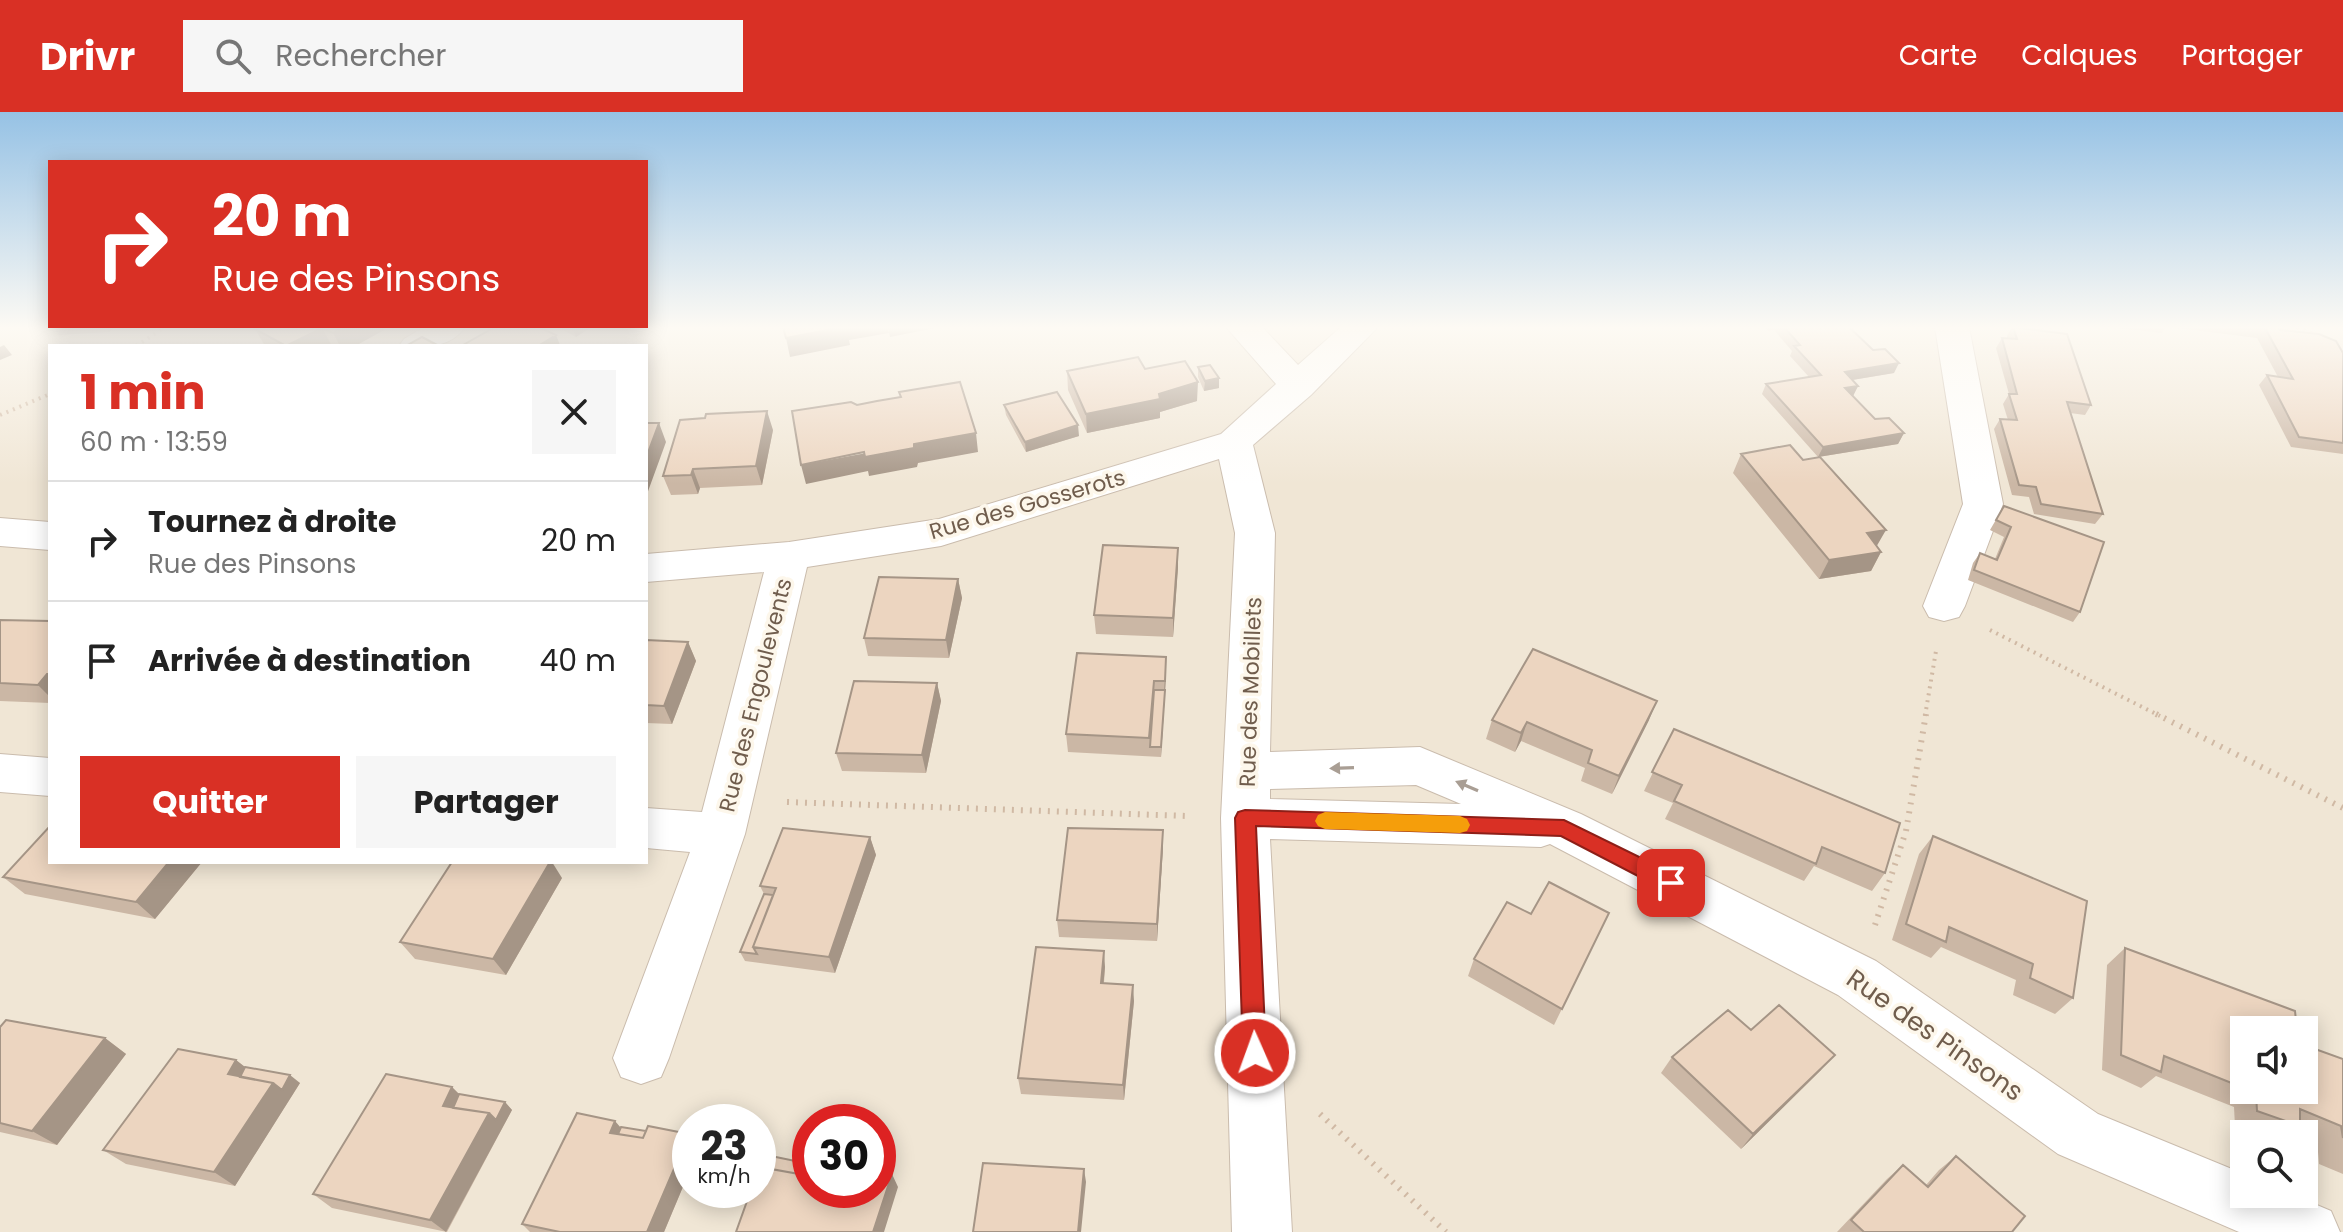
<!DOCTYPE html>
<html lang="fr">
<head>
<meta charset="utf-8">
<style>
	:root { --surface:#fff; --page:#f6f6f6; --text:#222; --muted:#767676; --line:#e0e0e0; --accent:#d93025 }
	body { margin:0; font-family:Poppins,sans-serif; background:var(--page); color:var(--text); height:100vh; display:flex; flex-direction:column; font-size:30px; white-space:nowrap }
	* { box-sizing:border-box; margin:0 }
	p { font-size:26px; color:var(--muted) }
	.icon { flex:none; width:44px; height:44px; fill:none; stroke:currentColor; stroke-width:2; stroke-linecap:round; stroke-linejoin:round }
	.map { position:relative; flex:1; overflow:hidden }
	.sheet { position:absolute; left:48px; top:232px; width:600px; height:520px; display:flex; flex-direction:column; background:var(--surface); border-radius:0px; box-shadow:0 4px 20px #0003 }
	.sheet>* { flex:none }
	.banner { position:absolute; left:48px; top:48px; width:600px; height:168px; border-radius:0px; box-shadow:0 4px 20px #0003; background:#d93025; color:#fff; overflow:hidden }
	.buttons { position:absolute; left:2230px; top:904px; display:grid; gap:16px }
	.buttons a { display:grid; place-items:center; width:88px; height:88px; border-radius:0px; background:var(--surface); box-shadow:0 4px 20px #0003; font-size:40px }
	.speed { position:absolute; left:672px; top:992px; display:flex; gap:16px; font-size:40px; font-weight:700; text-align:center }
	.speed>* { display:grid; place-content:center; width:104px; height:104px; border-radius:50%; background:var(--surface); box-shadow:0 4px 20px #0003; line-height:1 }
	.speed small { font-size:20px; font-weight:400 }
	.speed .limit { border:12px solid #d22; background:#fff; color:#111 }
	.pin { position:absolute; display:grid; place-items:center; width:68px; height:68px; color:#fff; margin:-34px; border-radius:16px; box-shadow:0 4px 12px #0006 }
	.me { position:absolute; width:88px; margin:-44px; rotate:358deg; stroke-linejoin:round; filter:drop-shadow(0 0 6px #0008) }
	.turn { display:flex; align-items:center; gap:28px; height:168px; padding:0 32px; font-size:36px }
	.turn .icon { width:104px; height:104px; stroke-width:2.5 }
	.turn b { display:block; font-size:56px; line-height:68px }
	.round { display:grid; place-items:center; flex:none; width:84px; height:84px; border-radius:0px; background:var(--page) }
	.overview { display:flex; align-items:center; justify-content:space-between; height:136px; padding:0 32px }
	h1 { font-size:48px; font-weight:700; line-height:60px; color:var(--accent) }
	.primary-button { display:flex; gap:16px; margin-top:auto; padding:16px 32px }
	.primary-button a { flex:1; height:92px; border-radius:0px; background:var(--accent); color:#fff; font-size:32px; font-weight:700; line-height:92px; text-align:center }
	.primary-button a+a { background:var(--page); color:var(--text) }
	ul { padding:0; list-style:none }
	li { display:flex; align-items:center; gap:24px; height:120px; padding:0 32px; border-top:2px solid var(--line) }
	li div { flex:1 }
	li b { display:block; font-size:30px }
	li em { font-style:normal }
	header { display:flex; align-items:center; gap:48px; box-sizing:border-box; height:112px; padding:0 40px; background:var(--accent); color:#fff }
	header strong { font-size:38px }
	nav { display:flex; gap:44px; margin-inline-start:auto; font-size:28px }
	.search { width:560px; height:72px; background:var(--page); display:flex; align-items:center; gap:20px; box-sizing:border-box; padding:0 28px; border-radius:0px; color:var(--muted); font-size:30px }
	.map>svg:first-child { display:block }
	.residential { fill:#f0e6d5; fill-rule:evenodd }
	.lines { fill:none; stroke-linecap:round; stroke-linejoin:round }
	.street-casing { stroke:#cabcad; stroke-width:2 }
	.path-far1 { stroke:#d0b9a4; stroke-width:4; stroke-dasharray:2 5; stroke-linecap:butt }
	.path { stroke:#d0b9a4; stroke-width:6; stroke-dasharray:2 7; stroke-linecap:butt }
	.street { fill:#fff; fill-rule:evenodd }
	.wall { fill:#cbb7a5 }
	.shaded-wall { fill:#a59586 }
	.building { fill:#ecd5c0; stroke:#a59586; stroke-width:2 }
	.oneway { fill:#a99e94 }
	.route { fill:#d93025; stroke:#8d1f18; stroke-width:2 }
	.slow { fill:#f59e0b }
	.labels { text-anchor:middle; stroke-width:7; stroke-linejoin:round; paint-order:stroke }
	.street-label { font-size:22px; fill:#705d4d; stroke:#fdf7eb }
	.near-street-label { font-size:26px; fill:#705d4d; stroke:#fdf7eb }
</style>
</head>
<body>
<header>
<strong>Drivr</strong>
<div class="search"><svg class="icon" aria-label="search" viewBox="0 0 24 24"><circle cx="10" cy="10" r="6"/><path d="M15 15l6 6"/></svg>Rechercher</div>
<nav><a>Carte</a><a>Calques</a><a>Partager</a></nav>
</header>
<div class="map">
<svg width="2343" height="1120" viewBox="0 0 2343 1120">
	<rect width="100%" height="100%" fill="#faf3e6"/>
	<path class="residential" d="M0,215H2343V1120H0ZM50,234H646V750H50ZM2244,918H2304V978H2244ZM690,1010H758V1078H690ZM810,1010H878V1078H810ZM2244,1022H2304V1082H2244Z"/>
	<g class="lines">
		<g class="street-casing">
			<path id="street" d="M424,215H465C449,238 424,234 399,234L404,227Z
				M1226,215H1262L1298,253L1341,215H1378L1311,283L1253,333L1275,421L1270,640L1420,635L1581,702L1876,849L2098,1002L2244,1062V1082H2291L2331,1099L2340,1120H2239L2058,1042L1838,883L1550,732L1541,735L1270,727L1292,1120H1232L1221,706L1235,421L1219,347L941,434L807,455L745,722L669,946L661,965L641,972L621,965L613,946L690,740L646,736V696L702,700L764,460L646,470V442L789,430L939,407L1221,322L1276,272ZM1416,673L1461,692L1270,687V677Z
				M1935,215H1969L2003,392L1965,494L1959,505L1944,509L1929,505L1923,494L1963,392Z
				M0,406L50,410V438L0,434Z
				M0,642L50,646V684L0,680Z"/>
		</g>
		<path class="path-far1" d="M2297,215L2316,223
			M136,234L165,215
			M0,303L50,282
			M1990,518L2160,604
			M1925,604L1936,539"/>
		<path class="path" d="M2156,602L2343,696
			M787,690L1188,704
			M1875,813L1906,719L1926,602
			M1320,1002L1446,1120"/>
		<use href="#street" class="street"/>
	</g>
	<path class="wall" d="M53,215H114L109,220L59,223Z
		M259,215H383L384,218L355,234H265L255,217Z
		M557,215H591L576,225Z
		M1765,215H1849L1894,261L1852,268L1858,274L1853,284L1875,307L1904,321L1898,332L1818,345L1762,282L1766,272L1809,265L1790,244L1792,239L1774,218L1768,219Z
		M2012,215H2020L2091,293L2085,303L2070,301L2103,402L2095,412L2034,402L2029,385L2012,383L1994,317L2000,307L2008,308L2003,292L2009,282L1996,236L2002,226H2007V224Z
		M2109,215H2166L2162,221Z
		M2170,215H2278L2280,218L2343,241V342L2291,335L2259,273L2267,263L2278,265L2257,226Z
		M1198,255L1219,276L1204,279L1198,265Z
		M1145,257L1197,289L1160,300V306L1087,321L1068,278L1067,259Z
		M1004,293L1079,324L1026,340L1006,303Z
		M773,318L762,373L700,376L698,382L671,383L663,364Z
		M1741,342L1877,434L1881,440L1871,459L1819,467L1733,361Z
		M2004,394L2080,500L2073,510L1968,468L1973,451L1980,441L1995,447L2004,425L1990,418Z
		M1178,436V455L1173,525L1096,522L1094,503Z
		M958,467L962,486L949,546L868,544L864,526Z
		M0,508L50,509V591L0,589Z
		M646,528L688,530L696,549L672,612L646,611Z
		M1166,545V564L1161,645L1068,640L1066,622Z
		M937,571L941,589L926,661L842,659L836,641Z
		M1492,608H1649L1612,682L1581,669L1585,656L1521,629L1515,640L1486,627Z
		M1674,617L1885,761L1872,779L1814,754L1804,769L1665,707L1673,691L1644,679Z
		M1163,718V736L1157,829L1059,825L1057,808Z
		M1933,724L2073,886L2055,902L2013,883L2016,868L1941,835L1931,846L1892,828L1919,742Z
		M870,725L876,743L835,861L745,849L740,840L764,782L760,774Z
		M202,750L155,807L25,782L3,765Z
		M562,766L506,863L415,847L400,830Z
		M1609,801L1554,913L1468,864L1474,847L1531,802Z
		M2125,836L2244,918V978H2304L2343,947V1062L2319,1052L2317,1028L2304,1022L2293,1018L2286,1022H2258L2235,1014L2234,995L2156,964L2141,976L2102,958L2107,853Z
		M1105,855L1104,871L1134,889L1124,988L1021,982L1018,966Z
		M0,915L105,926L126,942L57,1033L0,1020Z
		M1672,945L1821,958L1741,1037L1661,961Z
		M236,948L245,955L300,971L235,1074L126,1052L103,1038Z
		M452,975L459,982L505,990L512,998L447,1120L332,1096L313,1082Z
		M621,1015L646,1019L689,1022L690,1024V1058L664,1120H530L522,1112Z
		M1956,1044L2012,1120H1837L1887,1067L1903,1053L1926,1073L1939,1058Z"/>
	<path class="shaded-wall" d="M106,215H114L109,220Z
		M345,215H383L384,218L355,234H340L333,221Z
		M572,215H591L576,225Z
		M843,215H887L889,221L849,228L850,233L790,245L786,226Z
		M888,215H940L890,225Z
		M322,216L332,234H286Z
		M556,223L560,233L559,234H538Z
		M4,233L12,243L0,248V235Z
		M1899,251L1894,261L1840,270L1845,260Z
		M1219,266V276L1204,279L1205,269Z
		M1198,270L1197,289L1160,300V306L1087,321L1086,302Z
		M1858,274L1853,284L1845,276Z
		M767,299L773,318L762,373L756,354Z
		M659,311L666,330L647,382L646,346Z
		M1078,313L1079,324L1026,340L1025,330Z
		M976,321L978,340L918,351L917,355L869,364L868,359L806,372L801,353Z
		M1904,321L1898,332L1818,345L1823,335Z
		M693,357L700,376L698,382L691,363Z
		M1886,418L1875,437L1867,421Z
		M1178,436V455L1173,525V506Z
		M1881,440L1871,459L1819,467L1829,448Z
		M958,467L962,486L949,546L946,528Z
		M688,530L696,549L672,612L664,594Z
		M1166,545V564L1161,645V635Z
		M47,562L50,565V585L38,573Z
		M937,571L941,589L926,661L922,643Z
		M1657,589L1649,608L1612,682L1619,664Z
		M1527,610L1521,629L1515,640L1521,621Z
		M1163,718V736L1157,829V812Z
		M870,725L876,743L835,861L829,845Z
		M169,750H202L155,807L136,790Z
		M550,750H552L562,766L506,863L493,847Z
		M1104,839L1105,855L1102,887L1101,871Z
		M1133,873L1134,889L1124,988L1123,973Z
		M105,926L126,942L57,1033L32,1019Z
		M1835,943L1821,958L1741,1037L1753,1022Z
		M236,948L255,963L250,972L228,962Z
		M290,963L300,971L235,1074L214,1060L273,971Z
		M452,975L467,990L461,1003L443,994Z
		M505,990L512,998L446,1120L430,1108L489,1001Z
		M615,1009L627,1023L610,1021Z
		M689,1022L690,1024V1058L664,1120H647Z
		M1084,1057L1086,1070L1081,1120H1078Z
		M892,1062L898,1075L884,1120H873Z"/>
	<path class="building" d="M259,215H345L333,221L322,216L286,234L255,217Z
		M495,215H539L556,223L538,234L463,233Z
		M783,215H843L786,226Z
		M1784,215H1849L1873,238L1885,237L1899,251L1845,260L1858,274L1845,276L1875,307L1889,306L1904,321L1823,335L1766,272L1821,263L1794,234L1800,233Z
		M2013,215L2067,222L2091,293L2067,290L2103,402L2041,392L2036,375L2019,373L2000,307L2017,308L2009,282H2017L2002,226L2017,227Z
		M2257,215H2278L2280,218L2319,222L2336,229L2343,241V331L2299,325L2267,263L2293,267L2265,216Z
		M422,225L439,234H406Z
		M1138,245L1145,257L1185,249L1198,270L1159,282L1160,287L1086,302L1067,259Z
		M1210,253L1219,266L1205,269L1198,255Z
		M960,270L976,321L914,332V336L865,345L864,340L801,353L792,299L851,290L857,293L877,289L901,285L899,280Z
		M1057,280L1078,313L1025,330L1004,293Z
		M767,299L756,354L693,357L691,363L663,364L680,308L705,306L706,302Z
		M646,311H659L646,346Z
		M1790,333L1803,348L1820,345L1886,418L1867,421L1881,440L1829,448L1741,342Z
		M2004,394L2104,430L2080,500L1974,458L1980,441L1997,448L2011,415L1996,408Z
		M1103,433L1178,436L1173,506L1094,503Z
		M879,465L958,467L946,528L864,526Z
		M0,508L50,509V562H47L38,573L0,571Z
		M646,528L688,530L664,594L646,593Z
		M1533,537L1657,589L1619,664L1588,651L1592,638L1561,625L1527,610L1521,621L1492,608Z
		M1077,541L1166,545L1165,569H1154L1149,626L1066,622Z
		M854,569L937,571L922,643L836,641Z
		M1154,578H1165L1161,635H1150Z
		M1674,617L1900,711L1885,761L1822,735L1816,752L1674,689L1682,673L1652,660Z
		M50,714V750H169L136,790L3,765Z
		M783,716L870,725L829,845L753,835L776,776L760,774Z
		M1068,716L1163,718L1157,812L1057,808Z
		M1933,724L2087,789L2073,886L2030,866L2033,852L1949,815L1946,830L1906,812Z
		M452,750H550L493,847L400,830Z
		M1549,770L1609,801L1562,897L1474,847L1507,790L1531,802Z
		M764,782L773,783L753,835L757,842L740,840Z
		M1036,835L1104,839L1101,871L1133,873L1123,973L1018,966Z
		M2125,836L2295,899L2297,918H2244V976L2164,944L2161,960L2121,943Z
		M1779,893L1835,943L1753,1022L1672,945L1728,898L1751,918Z
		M6,908L105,926L32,1019L0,1011V915Z
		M2304,933L2343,947V1026L2341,1014L2300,997V1014L2257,999L2256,980L2250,978H2304Z
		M178,937L236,948L228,962L273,971L214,1060L103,1038Z
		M245,955L290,963L282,978L273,971L240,965Z
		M386,962L452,975L443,994L489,1001L430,1108L313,1082Z
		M459,982L505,990L496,1008L489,1001L453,996Z
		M577,1001L615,1009L610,1021L643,1026L648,1014L689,1022L647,1120H560L522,1112Z
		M621,1015L646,1019L643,1026L618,1022Z
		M771,1044L810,1052V1064L766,1056Z
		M1956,1044L2025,1104L2012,1120H1864L1851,1108L1903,1053L1928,1075Z
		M983,1051L1084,1057L1078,1120H973Z
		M760,1055L810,1064V1078H878V1059L892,1062L873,1120H736L751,1078H758V1060Z"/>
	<defs><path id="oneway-solid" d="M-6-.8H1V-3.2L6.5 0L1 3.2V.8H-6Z" transform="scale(2)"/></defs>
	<g class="oneway">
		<use href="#oneway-solid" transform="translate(1342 656) rotate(178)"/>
		<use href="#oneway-solid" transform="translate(1467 674) rotate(-157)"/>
	</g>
	<linearGradient id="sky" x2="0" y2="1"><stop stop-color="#96c2e5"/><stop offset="0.58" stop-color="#fdfaf4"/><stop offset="1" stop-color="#fdfaf4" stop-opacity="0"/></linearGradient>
	<rect width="2343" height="372" fill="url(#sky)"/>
	<path class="route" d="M1245,698L1564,708L1678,764L1681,771L1678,777L1671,780L1663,777L1561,724L1256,714L1266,941L1263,949L1255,952L1247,949L1243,941L1235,706L1238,700Z"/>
	<path class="slow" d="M1325,700L1460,704L1467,707L1470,713L1467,719L1460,721L1325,717L1318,714L1315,709L1318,703Z"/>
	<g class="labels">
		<g class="street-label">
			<text transform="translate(1027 392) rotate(-16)" y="8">Rue des Gosserots</text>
			<text transform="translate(1250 580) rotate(-88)" y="8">Rue des Mobillets</text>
			<text transform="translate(755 583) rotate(-76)" y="8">Rue des Engoulevents</text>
		</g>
		<g class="near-street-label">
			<text transform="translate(1935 923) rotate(35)" y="9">Rue des Pinsons</text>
		</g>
	</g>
</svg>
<div class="buttons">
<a><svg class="icon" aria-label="sound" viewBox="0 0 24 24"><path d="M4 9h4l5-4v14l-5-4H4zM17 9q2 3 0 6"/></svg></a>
<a><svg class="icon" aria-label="search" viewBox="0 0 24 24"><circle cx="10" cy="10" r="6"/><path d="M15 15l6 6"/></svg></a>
</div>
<div class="speed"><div>23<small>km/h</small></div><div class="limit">30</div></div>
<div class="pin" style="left:1671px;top:771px;background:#d93025"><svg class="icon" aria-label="arrive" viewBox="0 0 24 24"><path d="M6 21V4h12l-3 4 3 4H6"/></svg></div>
<svg class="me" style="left:1255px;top:941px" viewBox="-20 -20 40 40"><circle r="17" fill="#d93025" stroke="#fff" stroke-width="3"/><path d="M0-11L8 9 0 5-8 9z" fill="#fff"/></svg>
<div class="banner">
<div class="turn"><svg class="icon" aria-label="right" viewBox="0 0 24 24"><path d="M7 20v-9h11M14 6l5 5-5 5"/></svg><div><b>20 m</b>Rue des Pinsons</div></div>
</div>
<section class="sheet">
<div class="overview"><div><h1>1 min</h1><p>60 m · 13:59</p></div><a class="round"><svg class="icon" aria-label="close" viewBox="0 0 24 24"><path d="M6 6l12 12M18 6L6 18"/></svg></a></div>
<ul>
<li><svg class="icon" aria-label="right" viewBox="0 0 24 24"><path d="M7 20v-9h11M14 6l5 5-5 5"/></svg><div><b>Tournez à droite</b><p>Rue des Pinsons</p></div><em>20 m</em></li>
<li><svg class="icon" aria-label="arrive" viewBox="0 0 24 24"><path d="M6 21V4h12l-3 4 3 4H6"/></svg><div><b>Arrivée à destination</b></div><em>40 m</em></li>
</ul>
<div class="primary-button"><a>Quitter</a><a>Partager</a></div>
</section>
</div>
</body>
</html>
